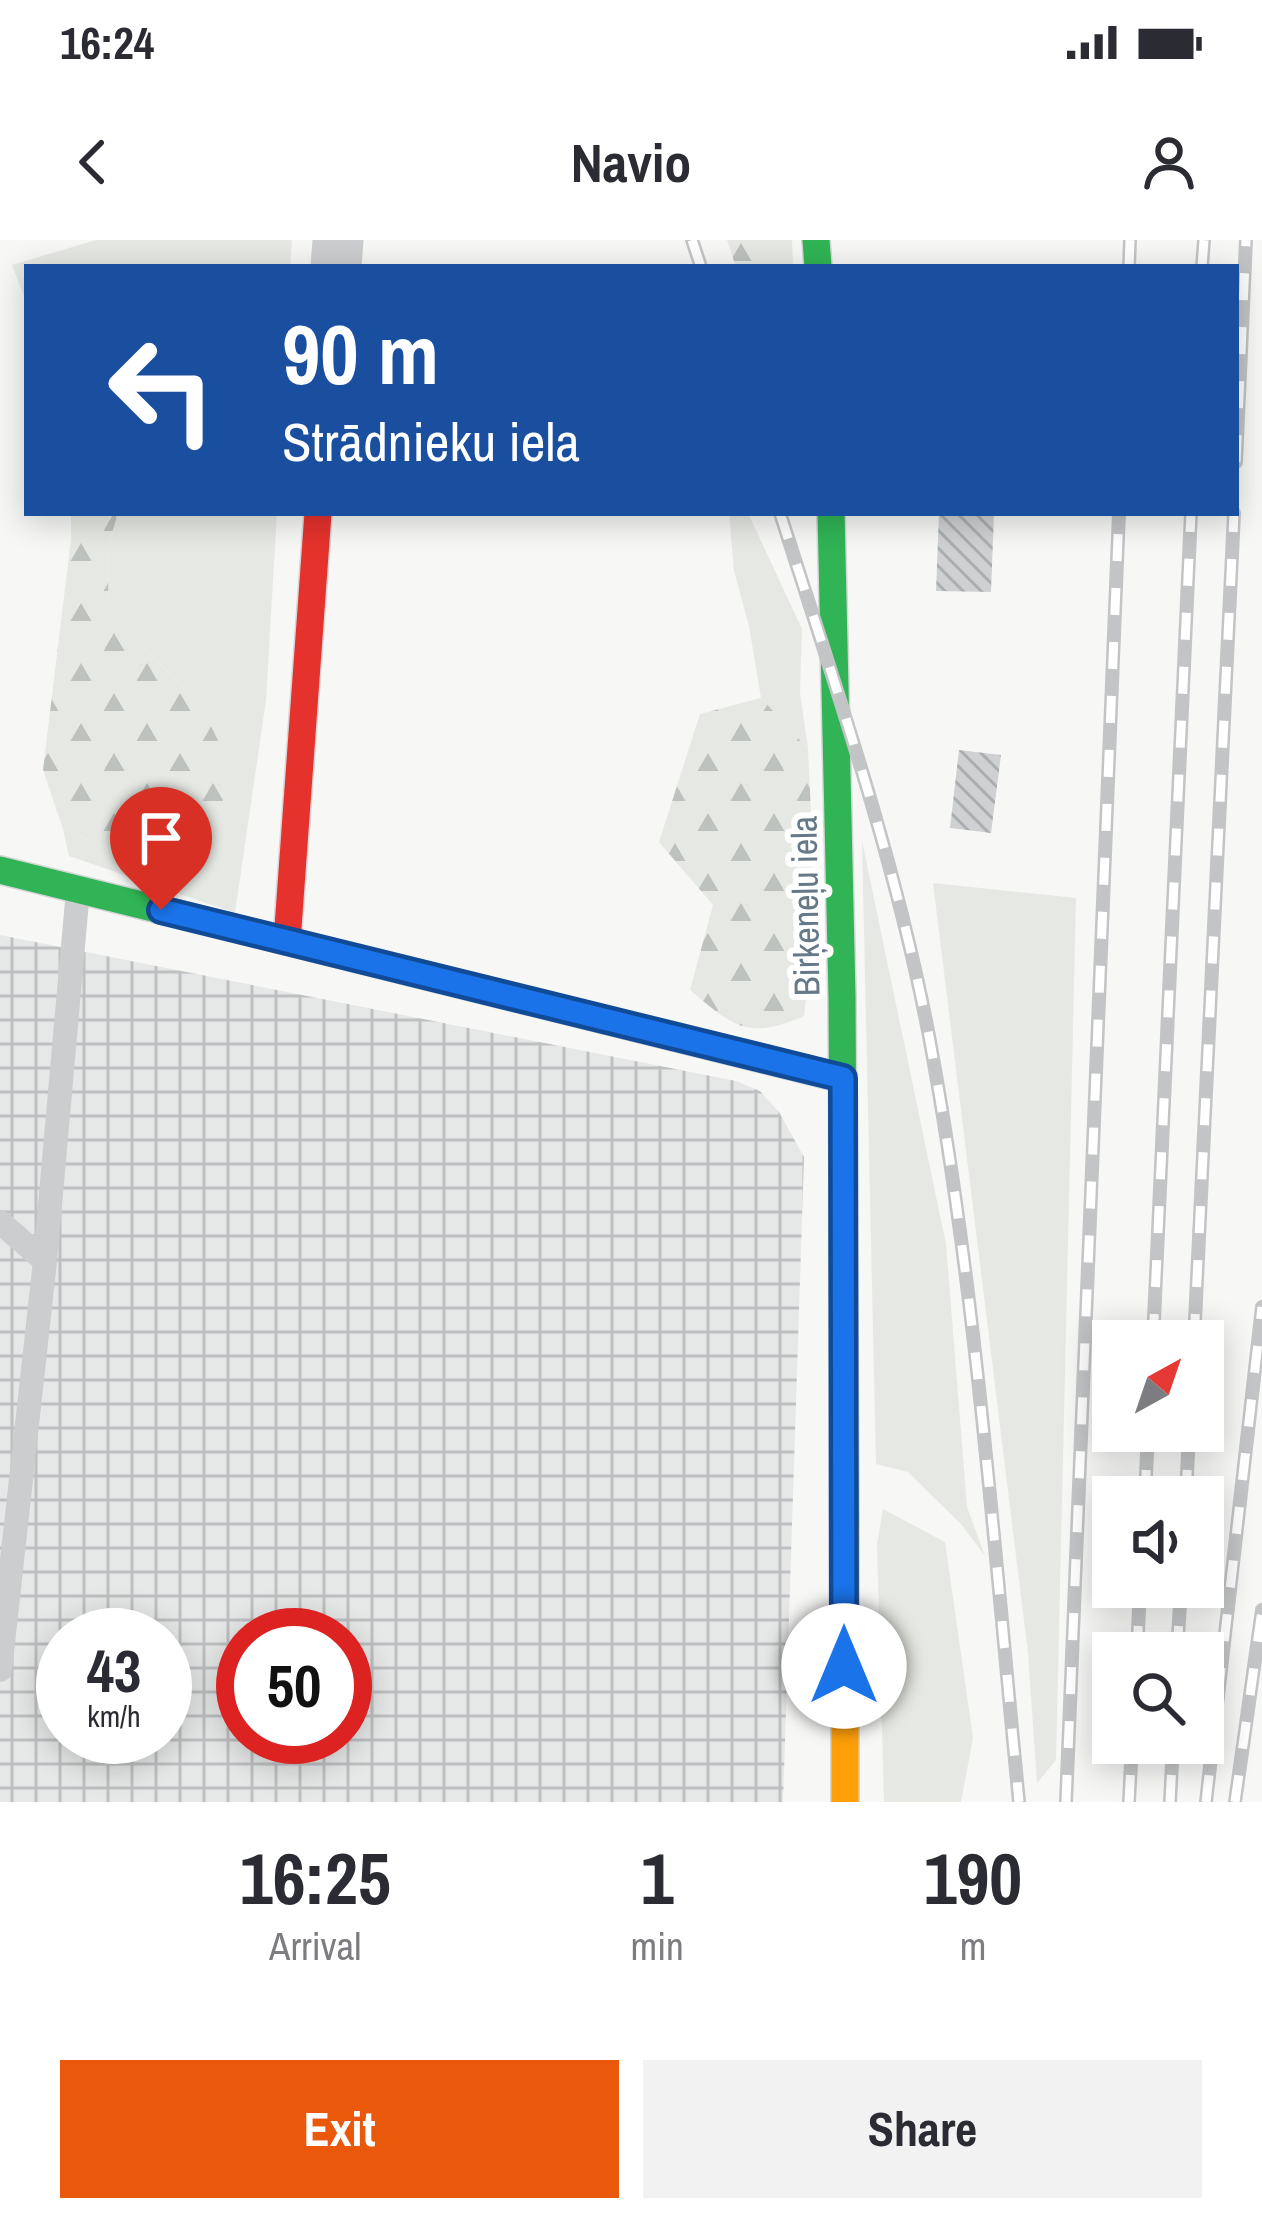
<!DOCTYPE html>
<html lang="en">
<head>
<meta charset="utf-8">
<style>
	:root { --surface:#fff; --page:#f2f2f3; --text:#2b2b33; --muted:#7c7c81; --accent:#ea580c }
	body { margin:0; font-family:"Archivo Narrow",sans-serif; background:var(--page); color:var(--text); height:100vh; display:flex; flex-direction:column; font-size:45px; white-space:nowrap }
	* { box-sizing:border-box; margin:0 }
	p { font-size:39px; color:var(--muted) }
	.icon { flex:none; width:66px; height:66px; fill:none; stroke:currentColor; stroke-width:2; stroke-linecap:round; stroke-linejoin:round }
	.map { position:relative; height:1562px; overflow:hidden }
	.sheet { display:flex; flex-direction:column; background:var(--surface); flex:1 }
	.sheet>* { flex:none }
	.top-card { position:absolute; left:24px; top:24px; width:1215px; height:252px; border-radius:0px; box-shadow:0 6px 30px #0003; background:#1a4fa0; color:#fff; overflow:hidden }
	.needle { width:78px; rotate:40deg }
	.buttons { position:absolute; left:1092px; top:1080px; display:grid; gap:24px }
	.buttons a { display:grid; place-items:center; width:132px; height:132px; border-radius:0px; background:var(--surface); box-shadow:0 6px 30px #0003; font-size:60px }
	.speed { position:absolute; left:36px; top:1368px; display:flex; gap:24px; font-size:60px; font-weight:700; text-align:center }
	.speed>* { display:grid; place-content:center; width:156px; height:156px; border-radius:50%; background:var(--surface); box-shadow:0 6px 30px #0003; line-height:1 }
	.speed small { font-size:30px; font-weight:400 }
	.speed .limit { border:18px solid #d22; background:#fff; color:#111 }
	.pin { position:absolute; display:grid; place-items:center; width:102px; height:102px; color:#fff; margin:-123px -51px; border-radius:50% 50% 50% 0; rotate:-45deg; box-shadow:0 0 12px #0007 }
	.pin .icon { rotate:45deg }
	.me { position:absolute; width:132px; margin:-66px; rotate:0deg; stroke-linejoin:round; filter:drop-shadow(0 0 9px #0008) }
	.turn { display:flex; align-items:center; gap:42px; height:252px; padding:0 60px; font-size:54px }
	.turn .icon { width:156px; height:156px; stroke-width:2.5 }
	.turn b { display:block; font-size:84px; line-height:102px }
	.eta { display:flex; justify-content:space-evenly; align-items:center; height:204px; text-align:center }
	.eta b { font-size:72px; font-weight:800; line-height:84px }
	.button { display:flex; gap:24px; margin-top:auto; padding:24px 60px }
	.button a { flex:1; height:138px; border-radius:0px; background:var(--accent); color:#fff; font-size:48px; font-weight:800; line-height:138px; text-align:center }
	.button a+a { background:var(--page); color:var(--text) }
	.status { display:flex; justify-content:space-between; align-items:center; height:84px; padding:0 60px; background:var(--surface); direction:ltr }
	.status svg { height:33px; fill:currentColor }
	header { display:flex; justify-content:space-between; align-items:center; height:156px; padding:0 60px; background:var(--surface); font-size:54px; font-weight:800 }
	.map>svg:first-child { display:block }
	.industrial { fill:url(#industrial-grid); fill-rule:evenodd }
	.grass { fill:#e6e9e3 }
	.forest { fill:url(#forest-firs) }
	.building { fill:url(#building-back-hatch) }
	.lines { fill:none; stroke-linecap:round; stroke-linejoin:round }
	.fast-casing { stroke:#d4d5d6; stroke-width:30 }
	.slow-casing { stroke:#d4d5d6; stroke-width:30 }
	.jam-casing { stroke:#d4d5d6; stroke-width:30 }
	.lane { stroke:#cccdce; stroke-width:24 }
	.street { stroke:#cccdce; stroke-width:51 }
	.fast { stroke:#30b455; stroke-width:27 }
	.slow { stroke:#ff9f0a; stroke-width:27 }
	.jam { stroke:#e5322d; stroke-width:27 }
	.rail-casing { stroke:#c2c4c5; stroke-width:14 }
	.rail { stroke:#fff; stroke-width:9; stroke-dasharray:27; stroke-linecap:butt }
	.route-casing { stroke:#114b97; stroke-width:30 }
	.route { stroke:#1a73e8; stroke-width:21 }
	.labels { text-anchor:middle; stroke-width:12; stroke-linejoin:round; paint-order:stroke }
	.street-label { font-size:36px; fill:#667988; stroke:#fff }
</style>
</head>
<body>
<div class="status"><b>16:24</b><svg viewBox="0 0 49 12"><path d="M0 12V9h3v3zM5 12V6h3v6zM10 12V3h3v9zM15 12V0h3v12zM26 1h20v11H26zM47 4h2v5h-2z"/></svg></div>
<header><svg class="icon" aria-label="back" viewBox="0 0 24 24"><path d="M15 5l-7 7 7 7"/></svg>Navio<svg class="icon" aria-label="person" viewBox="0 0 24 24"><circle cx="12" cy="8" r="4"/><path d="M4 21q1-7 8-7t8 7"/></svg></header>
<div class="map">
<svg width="1262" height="1562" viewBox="0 0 1262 1562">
	<defs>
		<pattern id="industrial-grid" width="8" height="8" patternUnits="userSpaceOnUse" patternTransform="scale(3)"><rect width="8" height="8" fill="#e6e7e7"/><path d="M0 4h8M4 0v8" fill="none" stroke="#bec0c1"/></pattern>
		<pattern id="forest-firs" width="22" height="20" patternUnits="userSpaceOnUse" patternTransform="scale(3)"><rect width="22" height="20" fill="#e6e9e3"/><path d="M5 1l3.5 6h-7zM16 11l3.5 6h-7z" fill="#bec2be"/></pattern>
		<pattern id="building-back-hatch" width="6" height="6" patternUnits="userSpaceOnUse" patternTransform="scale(3)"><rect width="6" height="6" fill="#ced0d1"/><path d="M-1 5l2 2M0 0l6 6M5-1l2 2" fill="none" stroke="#abaeaf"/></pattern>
	</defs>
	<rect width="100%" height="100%" fill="#f7f7f6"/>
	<path class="industrial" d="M0,695L736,841L760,851L779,872L804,917L783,1562H0ZM63,1395H165V1497H63ZM243,1395H345V1497H243Z"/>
	<path class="grass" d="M96,0H292L290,27H27V64L12,25Z
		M118,273H277L266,460L235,673L69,616L63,589L129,617L202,468L108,369L109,304Z
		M729,273H748L802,389L800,452L808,509L761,458L749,386L734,331Z
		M862,601L946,1004L967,1267L985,1316L961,1284L908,1232L876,1224Z
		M933,643L1076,658L1056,1520L1037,1543L1028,1413Z
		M883,1269L945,1302L973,1498L961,1562H884L877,1304Z"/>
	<path class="forest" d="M727,0H792L793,27H736Z
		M71,273H118L109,304L108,369L202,468L235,535L208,592L196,605L129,617L63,589L43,530L71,299Z
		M761,458L808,509L816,680L804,776C747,801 733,786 690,750L713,665L659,602L700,474Z"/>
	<path class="building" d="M939,273H994L991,352L936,351Z
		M959,510L1001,515L991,593L950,588Z"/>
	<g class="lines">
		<g class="fast-casing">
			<path id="fast" d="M816,0L818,27
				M831,273L842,756L845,1281
				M0,630L843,839"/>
		</g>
		<g class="slow-casing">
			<path id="slow" d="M845,1281V1562"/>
		</g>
		<g class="jam-casing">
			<path id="jam" d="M287,701L318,273"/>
		</g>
		<path class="lane" d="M0,982L45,1021
			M0,1430L45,1021L78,650"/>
		<path class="street" d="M336,27L338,0"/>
		<use href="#fast" class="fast"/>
		<use href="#slow" class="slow"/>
		<use href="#jam" class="jam"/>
		<g class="rail-casing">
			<path id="rail" d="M692,0L701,27
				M1129,27L1130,0
				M1202,27L1204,0
				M1236,222L1246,0
				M780,273C835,445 895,618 929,796C976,1049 994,1307 1019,1562
				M1153,1101L1191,273
				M1194,1101L1234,273
				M1145,1257L1148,1191
				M1186,1257L1189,1191
				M1137,1413L1140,1347
				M1177,1413L1181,1347
				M1066,1562L1119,273
				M1129,1562L1132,1503
				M1170,1562L1173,1503
				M1206,1562L1262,1067
				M1235,1562L1262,1370"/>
		</g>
		<use href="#rail" class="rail"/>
	</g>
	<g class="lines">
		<g class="route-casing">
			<path id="route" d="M161,670L843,838L844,1426"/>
		</g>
		<use href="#route" class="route"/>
	</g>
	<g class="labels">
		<g class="street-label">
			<text transform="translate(805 666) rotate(-91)" y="13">Birķeneļu iela</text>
		</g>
	</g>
</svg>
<div class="buttons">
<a><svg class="needle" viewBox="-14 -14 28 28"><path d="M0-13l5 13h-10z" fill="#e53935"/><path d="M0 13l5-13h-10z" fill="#7c7c81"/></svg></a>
<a><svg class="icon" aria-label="sound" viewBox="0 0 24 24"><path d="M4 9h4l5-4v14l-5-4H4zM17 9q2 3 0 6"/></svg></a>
<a><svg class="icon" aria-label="search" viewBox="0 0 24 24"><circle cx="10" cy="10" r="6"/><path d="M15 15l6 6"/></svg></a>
</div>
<div class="speed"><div>43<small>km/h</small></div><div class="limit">50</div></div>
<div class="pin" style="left:161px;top:670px;background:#d93025"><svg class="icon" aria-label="arrive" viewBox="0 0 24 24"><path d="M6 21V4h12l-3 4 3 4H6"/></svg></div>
<svg class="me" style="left:844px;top:1426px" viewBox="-20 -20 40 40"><circle r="19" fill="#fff"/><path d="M0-13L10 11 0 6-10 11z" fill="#1a73e8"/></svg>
<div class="top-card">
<div class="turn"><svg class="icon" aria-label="left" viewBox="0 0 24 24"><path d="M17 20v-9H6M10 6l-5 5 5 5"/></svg><div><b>90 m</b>Strādnieku iela</div></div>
</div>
</div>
<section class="sheet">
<div class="eta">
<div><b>16:25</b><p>Arrival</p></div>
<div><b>1</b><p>min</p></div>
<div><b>190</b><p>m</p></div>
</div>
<div class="button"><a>Exit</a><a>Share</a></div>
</section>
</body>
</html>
